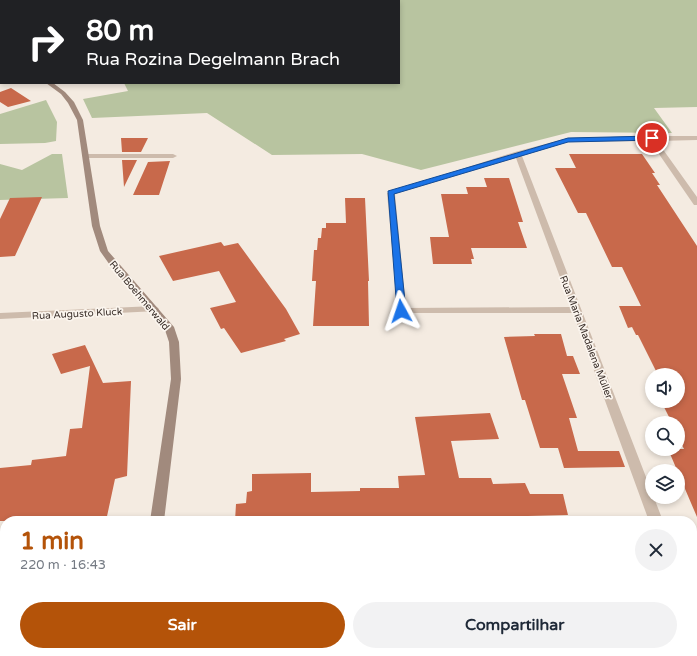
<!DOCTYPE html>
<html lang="pt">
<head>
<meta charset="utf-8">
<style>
	:root { --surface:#fff; --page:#f2f2f3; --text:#1f2937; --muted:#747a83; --accent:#b45309 }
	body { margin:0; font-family:"Varela Round",sans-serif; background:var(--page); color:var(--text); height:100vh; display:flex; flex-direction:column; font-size:15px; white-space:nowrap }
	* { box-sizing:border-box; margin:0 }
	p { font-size:13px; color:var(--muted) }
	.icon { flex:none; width:22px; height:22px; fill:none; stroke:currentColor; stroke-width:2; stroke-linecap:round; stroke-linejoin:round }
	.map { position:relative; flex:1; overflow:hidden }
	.details { position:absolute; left:0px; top:516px; width:697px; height:140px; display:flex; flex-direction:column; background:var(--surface); border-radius:16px 16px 0 0; box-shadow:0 2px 6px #0003 }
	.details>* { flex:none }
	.guide { position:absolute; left:0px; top:0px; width:400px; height:84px; box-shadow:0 2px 6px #0003; background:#202124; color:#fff; overflow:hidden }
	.buttons { position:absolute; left:645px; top:368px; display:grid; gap:8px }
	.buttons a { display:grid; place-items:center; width:40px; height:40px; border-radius:50%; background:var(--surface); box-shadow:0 2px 6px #0003; font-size:20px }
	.pin { position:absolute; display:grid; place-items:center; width:34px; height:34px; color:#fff; margin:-17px; border:2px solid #fff; border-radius:50%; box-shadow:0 1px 4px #0007 }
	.me { position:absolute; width:44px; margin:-22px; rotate:355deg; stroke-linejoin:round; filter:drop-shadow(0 0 3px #0008) }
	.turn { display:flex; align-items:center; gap:14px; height:84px; padding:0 20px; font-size:18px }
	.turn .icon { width:52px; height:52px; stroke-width:2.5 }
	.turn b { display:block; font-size:28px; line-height:34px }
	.round { display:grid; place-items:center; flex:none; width:42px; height:42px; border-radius:21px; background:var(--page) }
	.headline { display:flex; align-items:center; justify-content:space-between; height:68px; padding:0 20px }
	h1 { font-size:24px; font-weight:700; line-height:30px; color:var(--accent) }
	.cta { display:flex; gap:8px; margin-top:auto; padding:8px 20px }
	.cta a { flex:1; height:46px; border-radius:24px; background:var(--accent); color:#fff; font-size:16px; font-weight:700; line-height:46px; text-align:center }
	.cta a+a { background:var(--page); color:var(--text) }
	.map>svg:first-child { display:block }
	.green { fill:#b8c4a0 }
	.building { fill:#c8694b }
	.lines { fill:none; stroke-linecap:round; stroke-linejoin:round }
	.street { fill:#cdbbac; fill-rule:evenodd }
	.secondary { fill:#a18a7d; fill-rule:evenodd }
	.route { fill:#1a73e8; stroke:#114b97 }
	.labels { text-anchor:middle; stroke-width:3.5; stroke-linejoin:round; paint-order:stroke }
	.street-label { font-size:10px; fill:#3b302b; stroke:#fbf5ee }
</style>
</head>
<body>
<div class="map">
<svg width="697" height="656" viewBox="0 0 697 656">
	<rect width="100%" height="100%" fill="#f4ebe1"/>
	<path class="green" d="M102,0H697V107L654,108L672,133L571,132L421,170L362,154L272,155L207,113L92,118L83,99L128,91L124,83H399V1Z
		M46,100L57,122L56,141L45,143L0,144V114Z
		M52,154H62L68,198L0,200V164L22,170Z"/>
	<path class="building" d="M11,88L31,101L8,107L0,102V92Z
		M121,138H148L141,152H122Z
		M569,154H642L655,173H652L660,185H657L697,246V517L668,449H684L678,437V423H672L661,401H678V375H658L638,335H636L632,327L628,328L619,306H641L622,267H612L586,213H578L555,168H576Z
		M122,160H137L124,187Z
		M170,161L159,195H133L148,162Z
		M484,178H509L523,222H518L527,248H471L474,259H471L472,264H433L430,237H449L441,194H468L466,187H487Z
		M42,197L15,256L0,257V219L10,198Z
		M345,198H365L369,281H368L369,326H313L316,281H312L314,250H317L318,238H321L322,228H326V223H346Z
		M221,242L224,246L238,243L286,309L300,334L284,339L286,341L241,353L224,328L221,329L210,308L236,302L219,271L173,281L159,256Z
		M534,334H561L567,356H573L580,374H562L577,418H569L578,451H619L625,467L564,468L558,448H540L525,400H522L504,337L535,336Z
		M85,345L103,383L131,381L127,476L115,479L106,521H0V468L31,465L32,460L66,456L70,429L82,428L90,366L61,374L52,354Z
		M490,413L499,439L451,441L459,478H491L493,484L525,483L530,494H563L568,515L446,518V521H235L236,504L246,503L247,492L252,491V474L311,473V492L360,491V488H399L398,476L425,475L415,417Z"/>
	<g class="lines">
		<path class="street" d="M0,0H26L0,1Z
			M0,46H1V50H0Z
			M652,136H697V140L657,141L697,197V205H694L650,141L568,142L522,156L663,521H649L573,313H398L387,193L515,152L568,138ZM516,158L571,307L406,308L395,194Z
			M83,154H173L177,156L173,158H86L82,156Z
			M154,306L157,307L159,309L157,311L0,319V313Z
			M0,580H5V592H0Z"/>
		<path class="secondary" d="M1,23V27L0,28V24Z
			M0,52H1V56H0Z
			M46,83H53L65,92L74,102L83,120L100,226L108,251L174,327L179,342L181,379L164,521H150L171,379L169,342L165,330L112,268L100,251L92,226L77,120L68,103L61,94Z
			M692,576H697V588H692Z
			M129,651H145L144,656H128Z"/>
	</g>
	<path class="route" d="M652,136L654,137V140L568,142L394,194L406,311L401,314L397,311L388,191L568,138Z"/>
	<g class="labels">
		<g class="street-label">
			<text transform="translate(140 295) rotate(50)" y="4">Rua Boehmerwald</text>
			<text transform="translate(77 313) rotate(-3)" y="4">Rua Augusto Kluck</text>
			<text transform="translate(587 337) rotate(69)" y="4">Rua Maria Madalena Müller</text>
		</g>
	</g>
</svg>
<div class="buttons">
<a><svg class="icon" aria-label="sound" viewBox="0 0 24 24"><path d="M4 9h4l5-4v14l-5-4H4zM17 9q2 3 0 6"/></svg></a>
<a><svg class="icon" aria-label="search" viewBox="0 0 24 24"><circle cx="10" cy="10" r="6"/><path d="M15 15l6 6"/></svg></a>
<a><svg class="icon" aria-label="layers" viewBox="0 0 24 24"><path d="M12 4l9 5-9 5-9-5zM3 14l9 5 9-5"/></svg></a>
</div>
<div class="pin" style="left:652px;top:138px;background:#d93025"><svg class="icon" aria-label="arrive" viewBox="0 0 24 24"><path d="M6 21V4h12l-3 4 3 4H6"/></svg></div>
<svg class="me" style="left:401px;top:311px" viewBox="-20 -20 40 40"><path d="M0-17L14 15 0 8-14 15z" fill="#1a73e8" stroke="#fff" stroke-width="4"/></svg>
<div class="guide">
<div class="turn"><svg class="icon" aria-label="right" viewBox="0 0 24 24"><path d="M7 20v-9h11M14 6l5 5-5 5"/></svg><div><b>80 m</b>Rua Rozina Degelmann Brach</div></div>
</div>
<section class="details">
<div class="headline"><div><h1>1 min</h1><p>220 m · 16:43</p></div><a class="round"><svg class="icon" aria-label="close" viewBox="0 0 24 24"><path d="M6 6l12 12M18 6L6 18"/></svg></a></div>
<div class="cta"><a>Sair</a><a>Compartilhar</a></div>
</section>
</div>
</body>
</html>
